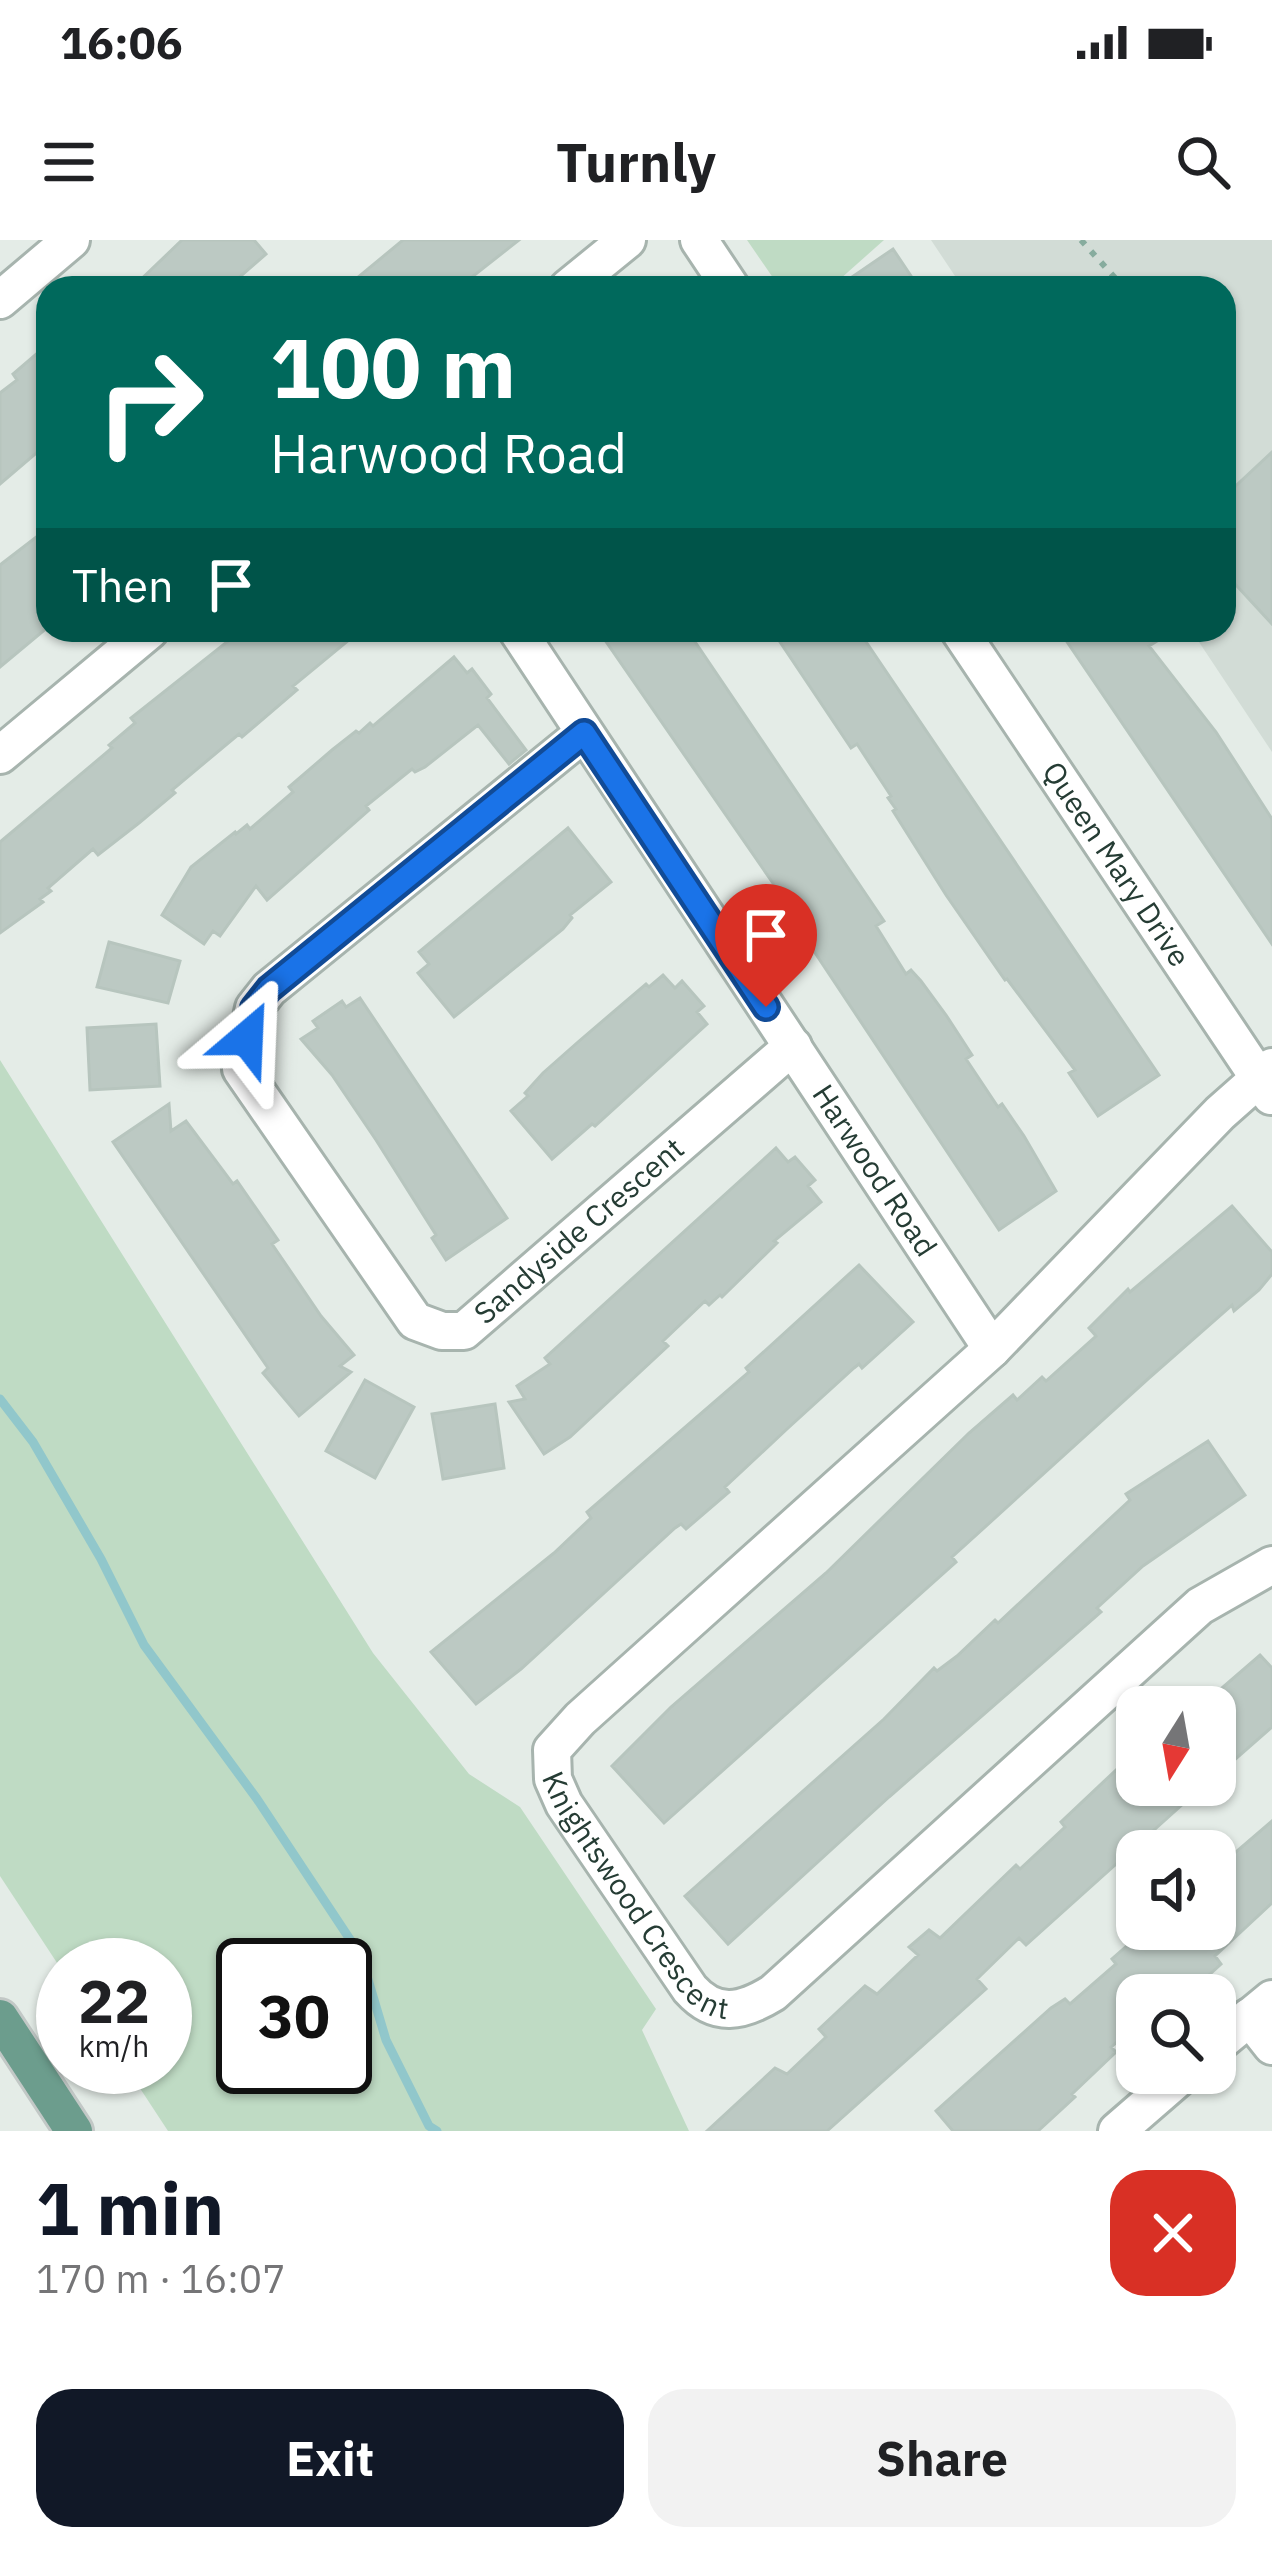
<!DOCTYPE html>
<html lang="en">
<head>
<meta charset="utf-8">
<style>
	:root { --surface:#fff; --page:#f2f2f2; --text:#202124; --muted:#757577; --accent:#111827 }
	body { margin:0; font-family:"IBM Plex Sans",sans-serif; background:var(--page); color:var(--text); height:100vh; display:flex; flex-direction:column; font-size:45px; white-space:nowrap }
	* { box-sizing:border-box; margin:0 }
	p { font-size:39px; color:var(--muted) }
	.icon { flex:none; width:66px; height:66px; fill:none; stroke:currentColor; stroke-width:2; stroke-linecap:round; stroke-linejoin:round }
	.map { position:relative; height:1891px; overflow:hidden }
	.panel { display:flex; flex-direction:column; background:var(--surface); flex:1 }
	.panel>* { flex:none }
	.hud { position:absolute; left:36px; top:36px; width:1200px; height:366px; border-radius:36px; box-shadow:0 3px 9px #0004; background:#00695c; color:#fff; overflow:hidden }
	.needle { width:78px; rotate:191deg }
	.fabs { position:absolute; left:1116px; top:1446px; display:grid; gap:24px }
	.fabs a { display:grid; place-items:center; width:120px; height:120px; border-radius:24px; background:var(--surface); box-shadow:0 3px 9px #0004; font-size:60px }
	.speed { position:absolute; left:36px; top:1698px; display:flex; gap:24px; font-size:60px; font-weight:700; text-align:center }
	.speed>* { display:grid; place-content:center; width:156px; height:156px; border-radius:50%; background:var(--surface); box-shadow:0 3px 9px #0004; line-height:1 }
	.speed small { font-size:30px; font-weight:400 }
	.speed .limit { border:6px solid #111; border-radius:18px; background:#fff; color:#111 }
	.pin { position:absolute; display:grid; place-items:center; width:102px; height:102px; color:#fff; margin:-123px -51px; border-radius:50% 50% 50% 0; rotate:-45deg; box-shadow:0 0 12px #0007 }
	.pin .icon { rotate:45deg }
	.me { position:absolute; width:132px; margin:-66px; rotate:26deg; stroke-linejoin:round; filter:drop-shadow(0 0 9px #0008) }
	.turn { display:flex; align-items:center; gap:42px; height:252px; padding:0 36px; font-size:54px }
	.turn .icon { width:156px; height:156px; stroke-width:2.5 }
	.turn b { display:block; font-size:84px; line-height:102px }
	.then { display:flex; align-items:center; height:114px; padding:0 36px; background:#0003; gap:24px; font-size:45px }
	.round { display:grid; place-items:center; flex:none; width:126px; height:126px; border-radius:36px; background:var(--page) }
	.headline { display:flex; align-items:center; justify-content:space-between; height:204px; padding:0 36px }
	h1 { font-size:72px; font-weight:700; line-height:90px; color:var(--accent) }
	.cta { display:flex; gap:24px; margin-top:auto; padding:24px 36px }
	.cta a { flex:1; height:138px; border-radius:36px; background:var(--accent); color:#fff; font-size:48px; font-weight:700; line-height:138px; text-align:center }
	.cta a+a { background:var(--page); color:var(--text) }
	.status { display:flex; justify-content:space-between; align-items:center; height:84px; padding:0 60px; background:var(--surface); direction:ltr }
	.status svg { height:33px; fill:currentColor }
	header { display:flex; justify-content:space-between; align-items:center; height:156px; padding:0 36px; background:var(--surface); font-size:54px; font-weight:700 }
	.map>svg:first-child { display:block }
	.built { fill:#d2dcd6 }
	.green { fill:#bfdbc4; fill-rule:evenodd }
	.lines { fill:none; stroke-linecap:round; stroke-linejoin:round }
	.stream { stroke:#91c7cb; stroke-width:9 }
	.building { fill:#bcc9c3; stroke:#b7c5be; stroke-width:3 }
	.minor-casing { stroke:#a7b4ae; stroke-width:42 }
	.major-casing { stroke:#c2c8c6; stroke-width:42 }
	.path { stroke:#87ac9e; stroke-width:6; stroke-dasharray:6 9; stroke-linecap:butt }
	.minor { stroke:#fff; stroke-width:36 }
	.major { stroke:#6c9d8d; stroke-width:36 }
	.route-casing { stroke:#114b97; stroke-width:30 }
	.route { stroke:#1a73e8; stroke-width:21 }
	.labels { text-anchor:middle; stroke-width:12; stroke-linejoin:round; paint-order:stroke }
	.street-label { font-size:30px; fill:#253c34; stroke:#f4f9f6 }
</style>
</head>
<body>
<div class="status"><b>16:06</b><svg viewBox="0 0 49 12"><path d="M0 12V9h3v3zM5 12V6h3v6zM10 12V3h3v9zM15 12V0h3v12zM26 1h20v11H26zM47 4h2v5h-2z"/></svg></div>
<header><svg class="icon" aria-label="menu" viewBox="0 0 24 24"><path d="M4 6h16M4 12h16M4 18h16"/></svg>Turnly<svg class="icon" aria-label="search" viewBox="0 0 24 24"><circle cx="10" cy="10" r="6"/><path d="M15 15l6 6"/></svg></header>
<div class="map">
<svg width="1272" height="1891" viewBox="0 0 1272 1891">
	<rect width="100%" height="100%" fill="#e4ece7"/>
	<path class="built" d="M931,0H1272V512L1191,390H1224V48H963Z"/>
	<path class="green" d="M747,0H884L830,48H780Z
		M0,820L373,1413L469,1534L520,1567L656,1769L642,1790L689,1891H168L126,1827H165V1725H63V1732L0,1636ZM243,1725H345V1827H243Z"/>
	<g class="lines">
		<path class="stream" d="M0,1159L33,1202L101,1319L144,1405L257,1559L361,1716L386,1800L429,1886L437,1891"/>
	</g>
	<path class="building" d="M182,0H254L266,14L227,48H132Z
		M403,0H519L458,48H345Z
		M893,9L919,48H836Z
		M48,104V203L0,244V153L17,140L13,134Z
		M1272,212V384L1224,332V257Z
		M48,288V387L0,427V325Z
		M242,390H361L293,446L297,450L242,497L239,494L172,550L175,553L139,583L98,615L93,609L48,648L51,651L40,659L43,662L0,693V602L112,508L109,505L135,483L131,478Z
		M598,390H687L884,681L876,686L906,734L911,730L921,741L946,775L972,815L966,819L998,867L1002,864L1024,896L1056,951L999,990L774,651L777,649Z
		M772,390H858L1159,835L1098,876L1069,833L1075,830L1007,739L1005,740L946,655L893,571L896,569L888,558L891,556L857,504L851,508Z
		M1059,390H1175L1149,406L1216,492L1272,579V704Z
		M454,417L467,433L472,429L491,454L487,458L526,510L509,524L478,485L425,527L415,532L412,529L366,566L369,570L267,660L256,646L220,696L213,691L204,704L162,675L191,627L235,592L236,594L247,585L250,589L293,552L289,547L332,510L356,491L359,493L370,483L373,486Z
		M568,588L611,642L570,675L572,678L563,689L454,777L418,733L429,724L419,712Z
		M109,702L180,721L168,763L97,747Z
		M663,735L675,748L682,741L704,766L697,772L707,784L595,886L592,884L552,919L511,871L528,856L525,853L543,833L578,802L646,744L649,747Z
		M360,758L507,978L446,1020L432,998L436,995L376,900L332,835L301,799L318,788L313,781L342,761L346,767Z
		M156,784L160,846L90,850L87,788Z
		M169,864L171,891L186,881L233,944L237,941L278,1000L272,1004L321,1076L354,1115L340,1126L351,1132L299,1176L263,1133L268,1128L113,902Z
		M776,908L788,922L795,917L815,940L808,946L821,962L774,1001L777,1003L722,1057L720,1055L709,1065L705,1061L663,1101L668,1106L570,1197L544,1214L509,1162L525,1159L517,1146L550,1124L545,1118Z
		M1232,966L1272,1012V1034L1259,1050L1234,1071L1232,1065L1149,1138L952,1317L956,1322L664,1583L612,1526L671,1467L826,1333L969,1193L1013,1155L1017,1160L1042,1137L1046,1141L1096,1096L1089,1088L1128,1049L1130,1052Z
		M859,1025L913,1082L862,1128L859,1124L854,1128L787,1189L725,1247L729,1252L686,1289L681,1284L675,1288L521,1429L476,1464L431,1412L554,1313L591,1278L587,1272L749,1132L746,1128Z
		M365,1140L414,1167L375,1238L326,1211Z
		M495,1164L504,1228L443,1239L432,1174Z
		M1208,1201L1245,1255L1143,1326L1097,1368L1101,1372L889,1557L728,1704L685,1656L884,1479L934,1428L937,1431L957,1416L995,1380L998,1383L1130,1260L1126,1254Z
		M1260,1415L1272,1428V1487L1215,1537V1454Z
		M1137,1523V1545H1204L1026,1705L1019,1698L977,1739L986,1749L827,1891H707L775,1828L787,1834L826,1797L819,1789L865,1746L877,1754L918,1715L909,1707L929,1690L940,1698L1016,1625L1020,1629L1065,1587L1061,1582L1116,1530L1123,1537Z
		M1272,1581V1663L1215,1716L1221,1724L1187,1755H1137V1785L1111,1807L1116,1812L1072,1854L1075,1857L1038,1891H953L936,1871L1051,1768L1065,1759L1070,1764L1116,1724L1112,1719L1146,1689H1215V1630Z"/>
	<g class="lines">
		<g class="minor-casing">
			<g id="minor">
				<path d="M699,0L731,48"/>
				<path d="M568,48L627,0"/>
				<path d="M0,60L71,0"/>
				<path id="s1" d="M517,390L992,1109"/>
				<path id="s2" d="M959,390L1271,856"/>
				<path id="s3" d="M584,493L269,749L254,768L241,829L415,1081L442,1091H464L793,806"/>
				<path d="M0,515L150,390"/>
				<path id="s4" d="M1272,827L1220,873L992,1109L580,1479L552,1510L553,1539L564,1564L690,1749C716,1778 742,1772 773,1753L1200,1366L1272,1325"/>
				<path d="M1249,1777L1272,1806"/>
				<path d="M1215,1806L1272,1759"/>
				<path d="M1117,1891L1184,1833"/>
			</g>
		</g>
		<g class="major-casing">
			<path id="major" d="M0,1778L74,1891"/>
		</g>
		<path class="path" d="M1081,0L1124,48"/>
		<use href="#minor" class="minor"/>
		<use href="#major" class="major"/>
	</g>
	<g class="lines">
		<g class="route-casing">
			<path id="route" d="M247,798L254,768L269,749L584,493L766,767"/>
		</g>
		<use href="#route" class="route"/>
	</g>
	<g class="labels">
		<g class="street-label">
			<text dy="10" stroke="none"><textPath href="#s2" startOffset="282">Queen Mary Drive</textPath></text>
			<text dy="10" stroke="none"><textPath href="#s1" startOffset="648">Harwood Road</textPath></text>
			<text dy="10" stroke="none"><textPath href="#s3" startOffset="1002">Sandyside Crescent</textPath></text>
			<text dy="10" stroke="none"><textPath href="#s4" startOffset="1167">Knightswood Crescent</textPath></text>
		</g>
	</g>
</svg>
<div class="fabs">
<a><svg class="needle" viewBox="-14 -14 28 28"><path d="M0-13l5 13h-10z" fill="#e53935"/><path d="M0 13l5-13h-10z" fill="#757577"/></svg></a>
<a><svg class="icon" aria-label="sound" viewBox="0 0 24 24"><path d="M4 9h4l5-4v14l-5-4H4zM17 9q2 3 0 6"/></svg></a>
<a><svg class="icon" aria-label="search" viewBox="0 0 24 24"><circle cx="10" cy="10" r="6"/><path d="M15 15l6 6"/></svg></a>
</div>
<div class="speed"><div>22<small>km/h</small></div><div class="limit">30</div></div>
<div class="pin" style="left:766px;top:767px;background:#d93025"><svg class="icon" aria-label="arrive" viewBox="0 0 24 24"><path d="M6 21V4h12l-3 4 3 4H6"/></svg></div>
<svg class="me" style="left:247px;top:798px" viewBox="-20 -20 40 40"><path d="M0-17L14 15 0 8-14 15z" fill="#1a73e8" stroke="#fff" stroke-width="4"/></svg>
<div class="hud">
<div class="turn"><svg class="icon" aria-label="right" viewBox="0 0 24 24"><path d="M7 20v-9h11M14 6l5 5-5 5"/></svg><div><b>100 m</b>Harwood Road</div></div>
<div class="then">Then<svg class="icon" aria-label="arrive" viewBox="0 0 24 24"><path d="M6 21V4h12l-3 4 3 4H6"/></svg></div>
</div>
</div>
<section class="panel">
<div class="headline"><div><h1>1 min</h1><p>170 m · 16:07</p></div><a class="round" style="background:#d93025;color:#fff"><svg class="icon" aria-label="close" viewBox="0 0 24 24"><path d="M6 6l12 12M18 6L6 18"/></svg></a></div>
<div class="cta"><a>Exit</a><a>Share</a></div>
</section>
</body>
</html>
